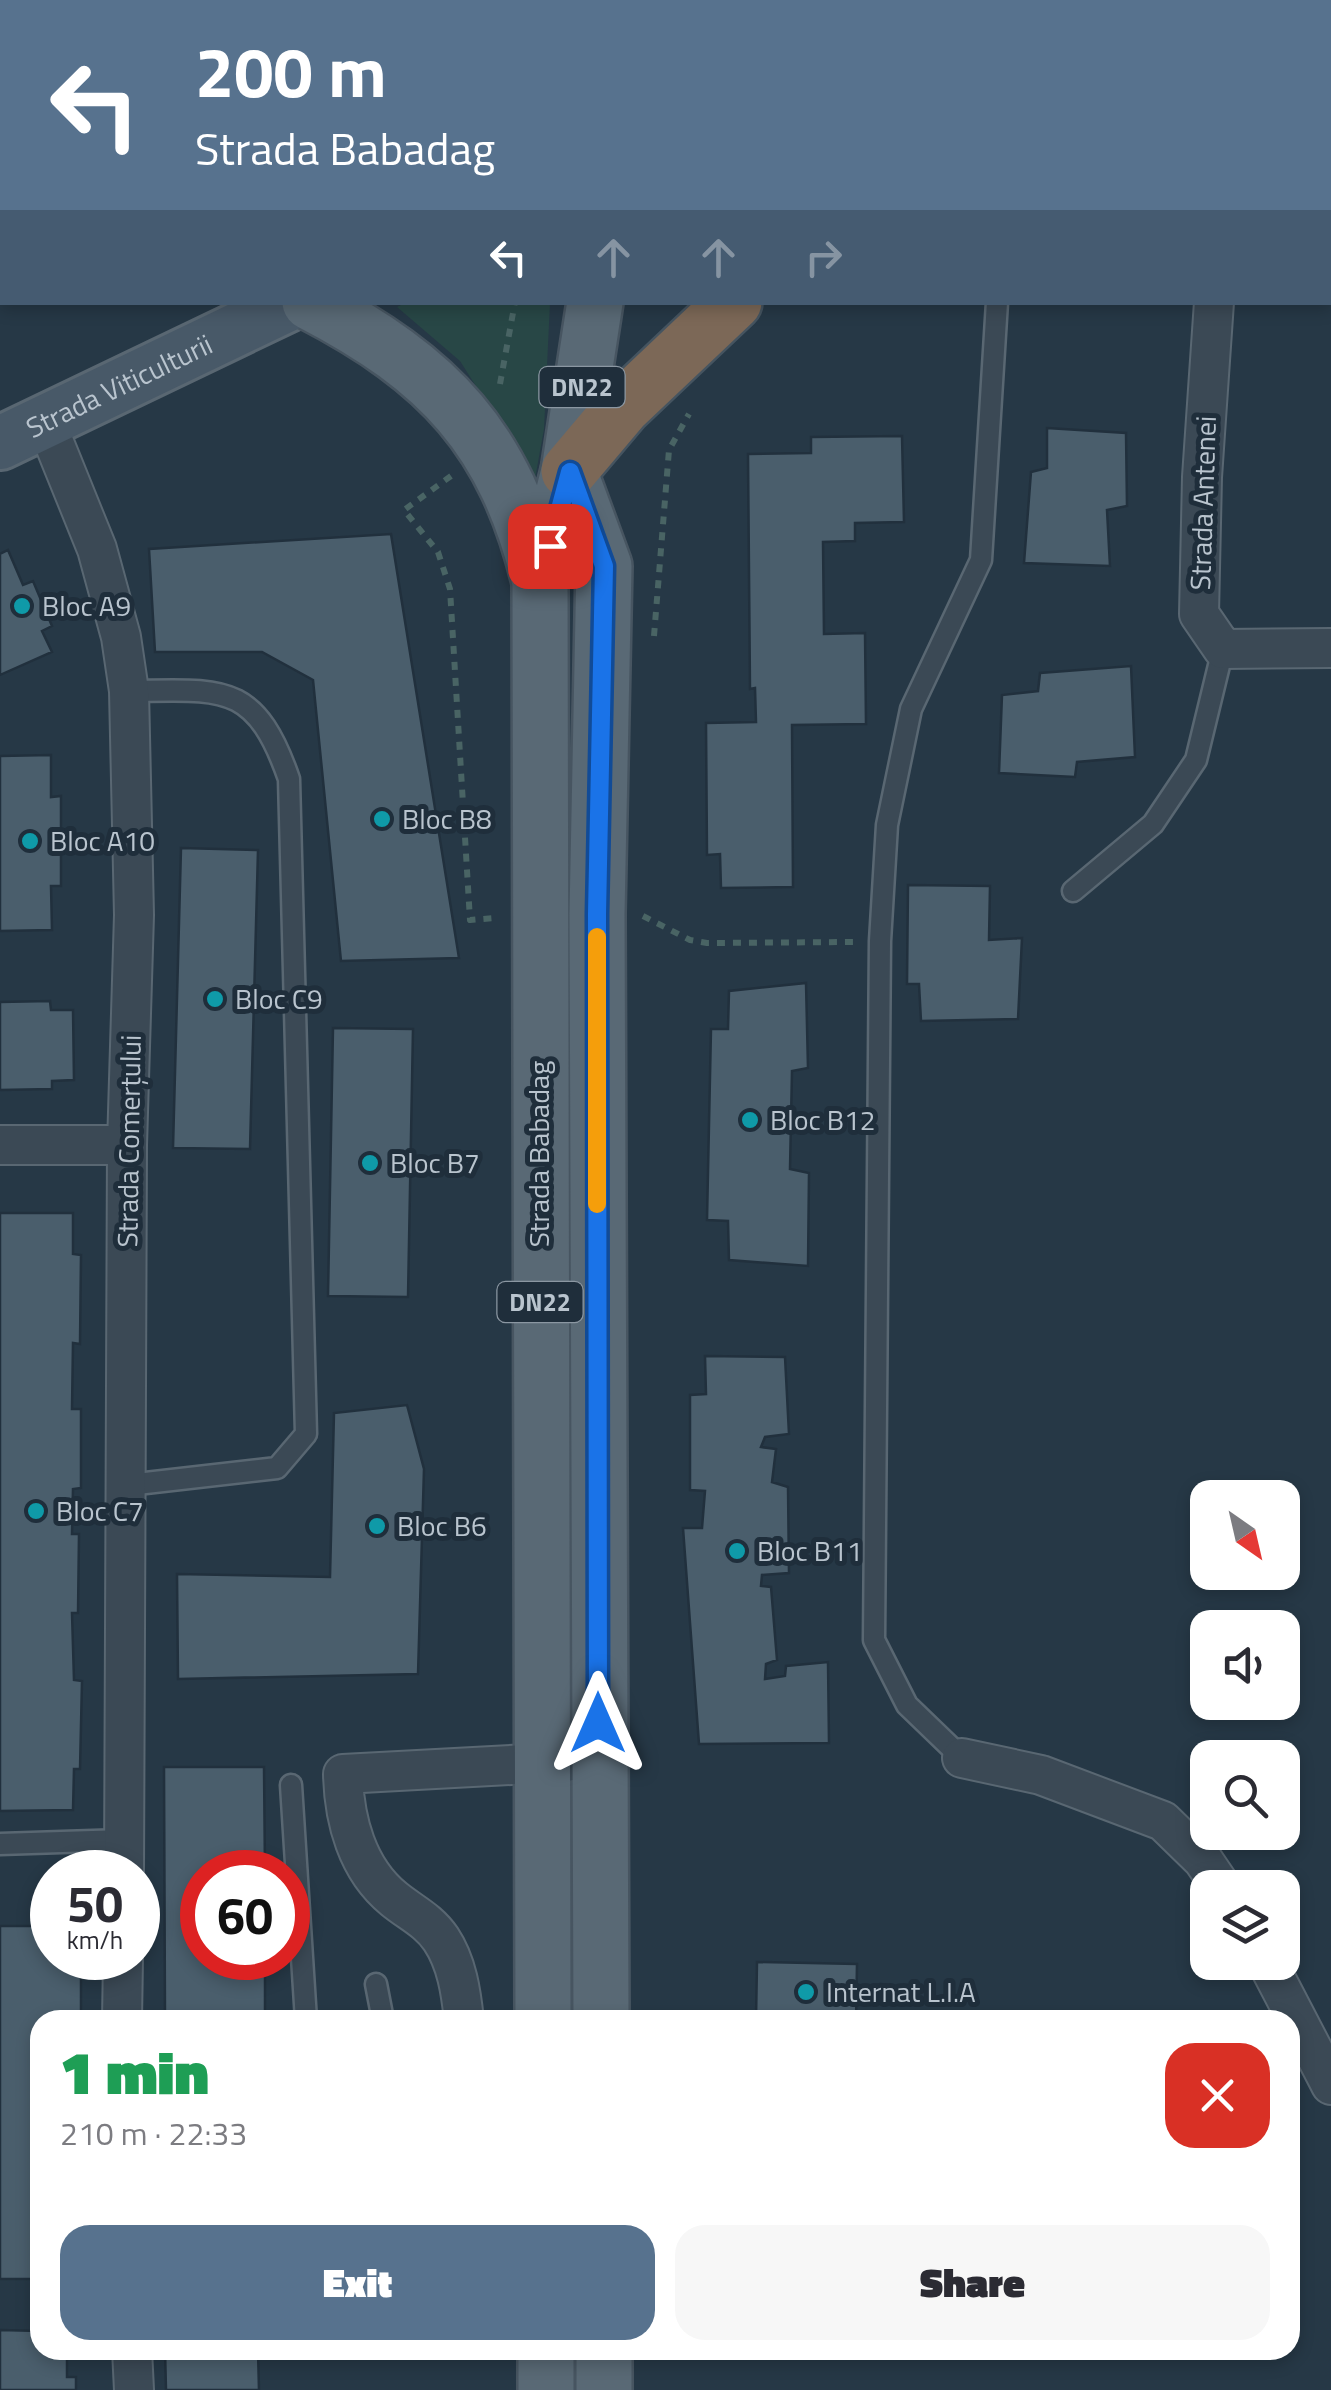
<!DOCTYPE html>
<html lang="en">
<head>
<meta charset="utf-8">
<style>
	:root { --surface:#fff; --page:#f7f7f7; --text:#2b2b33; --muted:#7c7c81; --accent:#57728e }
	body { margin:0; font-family:"Titillium Web",sans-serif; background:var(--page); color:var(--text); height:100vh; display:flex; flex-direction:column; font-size:38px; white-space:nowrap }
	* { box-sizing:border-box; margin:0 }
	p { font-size:32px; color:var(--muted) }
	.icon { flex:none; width:55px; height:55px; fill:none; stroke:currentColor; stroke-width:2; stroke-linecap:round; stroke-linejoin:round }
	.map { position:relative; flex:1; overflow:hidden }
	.side { position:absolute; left:30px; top:2010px; width:1270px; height:350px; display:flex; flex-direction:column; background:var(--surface); border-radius:30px; box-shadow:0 5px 15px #0003 }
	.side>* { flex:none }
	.hud { position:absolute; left:0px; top:0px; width:1332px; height:305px; box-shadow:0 5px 15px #0003; background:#57728e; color:#fff; overflow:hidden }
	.needle { width:65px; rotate:146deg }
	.controls { position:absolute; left:1190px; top:1480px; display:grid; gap:20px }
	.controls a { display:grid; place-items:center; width:110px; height:110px; border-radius:20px; background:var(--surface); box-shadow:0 5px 15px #0003; font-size:50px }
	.speed { position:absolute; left:30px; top:1850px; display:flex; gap:20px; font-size:50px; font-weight:700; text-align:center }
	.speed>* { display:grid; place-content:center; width:130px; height:130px; border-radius:50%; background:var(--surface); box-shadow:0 5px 15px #0003; line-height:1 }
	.speed small { font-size:25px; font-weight:400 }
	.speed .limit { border:15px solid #d22; background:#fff; color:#111 }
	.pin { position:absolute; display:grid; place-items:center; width:85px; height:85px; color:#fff; margin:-42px; border-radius:20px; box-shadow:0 5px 15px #0006 }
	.me { position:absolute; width:110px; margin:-55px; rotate:0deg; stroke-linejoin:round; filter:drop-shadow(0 0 8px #0008) }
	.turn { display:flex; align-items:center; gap:35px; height:210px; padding:0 30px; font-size:45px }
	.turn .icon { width:130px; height:130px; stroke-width:2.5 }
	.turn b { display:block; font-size:70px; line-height:85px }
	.lanes { display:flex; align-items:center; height:95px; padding:0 30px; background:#0003; justify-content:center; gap:50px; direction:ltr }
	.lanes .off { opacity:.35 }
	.round { display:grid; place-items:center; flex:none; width:105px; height:105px; border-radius:30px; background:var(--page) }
	.overview { display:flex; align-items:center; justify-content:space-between; height:170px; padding:0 30px }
	h1 { font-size:60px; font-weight:800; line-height:75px; color:#1e9e55 }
	.cta { display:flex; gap:20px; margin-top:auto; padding:20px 30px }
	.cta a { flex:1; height:115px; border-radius:30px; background:var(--accent); color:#fff; font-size:40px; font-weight:800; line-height:115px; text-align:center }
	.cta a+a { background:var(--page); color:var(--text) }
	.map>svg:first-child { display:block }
	.green { fill:#284746 }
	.building { fill:#4a5e6c; stroke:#21303d; stroke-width:2.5 }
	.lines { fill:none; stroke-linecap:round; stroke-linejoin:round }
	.lane-casing { stroke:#596772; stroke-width:25 }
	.street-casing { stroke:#596772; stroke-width:42 }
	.secondary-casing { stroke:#596772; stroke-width:58 }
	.primary-casing { stroke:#475561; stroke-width:60 }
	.highway-casing { stroke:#455460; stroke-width:60 }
	.path { stroke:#496464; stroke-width:6; stroke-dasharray:8 8; stroke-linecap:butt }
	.lane { stroke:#3b4955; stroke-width:20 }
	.street { stroke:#3b4955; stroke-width:38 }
	.secondary { stroke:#485968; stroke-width:52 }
	.primary { stroke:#596975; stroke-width:55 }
	.highway { stroke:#7c6857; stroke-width:55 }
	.route-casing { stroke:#114b97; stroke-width:25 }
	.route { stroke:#1a73e8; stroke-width:18 }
	.slow { stroke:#f59e0b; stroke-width:18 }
	.culture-dot { fill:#0f9aa8; stroke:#1f2e3b; stroke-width:4 }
	.labels { text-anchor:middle; stroke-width:10; stroke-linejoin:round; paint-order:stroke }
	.shield { fill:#1f2e3b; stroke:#8b97a2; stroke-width:2.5 }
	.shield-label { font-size:25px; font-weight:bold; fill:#b9c4ce }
	.street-label { font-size:28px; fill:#b9c4ce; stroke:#1f2e3b }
	.poi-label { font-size:28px; fill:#b9c4ce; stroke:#1f2e3b; text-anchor:start }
</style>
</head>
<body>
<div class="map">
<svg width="1331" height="2390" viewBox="0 0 1331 2390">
	<rect width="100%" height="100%" fill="#263846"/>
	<path class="green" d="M407,302L550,303L544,429L535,479L460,361L397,307Z"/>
	<path class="building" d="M725,0H816L724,2Z
		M1000,0H1086L1094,2H1000Z
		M1047,428L1126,433L1127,506L1107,510L1110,566L1024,563L1031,472L1047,468Z
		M902,436L904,522L855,523V541L823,542L824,634L865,633L866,724L792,725L793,887L721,888L720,854L707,855L706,723L756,722L755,688L750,689L748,454L811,453V437Z
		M391,534L459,958L341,961L313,680L262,652H155L149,549Z
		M8,550L23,585L33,581L52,626L42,631L52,652L0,675V554Z
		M1131,666L1135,757L1077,762L1075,777L999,773L1002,695L1038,691L1040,673Z
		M51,755V797L61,796V886H51L52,930L0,931V756Z
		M181,848L258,850L250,1149L173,1148Z
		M908,885L990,886L989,940L1022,938L1018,1019L921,1021L919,984H907Z
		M806,983L808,1068L792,1071L790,1169L809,1173L808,1266L729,1260L728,1221L707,1220L711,1029H728L729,991Z
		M50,1001L51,1010H73L74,1080L52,1081V1089L0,1090V1002Z
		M333,1028L413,1029L408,1297L328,1296Z
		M0,1213H73V1254L81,1255L80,1344L73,1343L72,1409H81V1488L73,1489L72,1534H79L78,1613H72L74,1680L82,1681L80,1769H74L73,1810L0,1811Z
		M705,1356L785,1357L789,1434L765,1437L761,1447L776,1449L772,1482L788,1487L789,1573L762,1575L761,1586L771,1587L777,1660L766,1664L765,1679L785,1676L786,1666L828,1662L829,1743L699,1744L683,1528H702L705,1491L690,1490V1395L706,1394Z
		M407,1405L424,1469L418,1674L178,1679L177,1574L330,1577L334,1413Z
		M164,1767H264L265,1872H202V1958H265V2020H165Z
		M0,1926H52V1958H71V1973H81V2020H40V2279H0Z
		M757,1962L857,1964L856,2020H756Z
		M0,2330L40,2331V2350H67V2377H76V2390H0Z
		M165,2350H258L259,2390H166Z"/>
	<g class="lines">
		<g class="lane-casing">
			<path id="lane" d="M442,2L445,0
				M989,2V0
				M1073,891L1153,824L1196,760L1223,649
				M128,1485L277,1468L306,1434L289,779C255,681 222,690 129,691
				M962,1758L907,1705L874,1640L880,941L887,825L911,709L981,560L997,302
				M291,1785L306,2020
				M0,1844L124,1840
				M376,1984L383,2020"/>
		</g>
		<g class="street-casing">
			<path id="street" d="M1214,302L1202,477L1199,614L1223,649L1331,648
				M46,423L97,549L121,637L129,691L134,915L127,1145L124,1872
				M0,1145H127
				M962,1758L1041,1775L1163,1821L1203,1860L1222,1888
				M1267,1962L1331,2085
				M122,2020L123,1958
				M464,2020C461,1992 457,1963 441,1939C428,1920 411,1913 394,1899C357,1869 344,1820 343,1774L566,1762
				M132,2350L134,2390"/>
		</g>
		<g class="secondary-casing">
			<g id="secondary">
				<path id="s1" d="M0,443L294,302"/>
			</g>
		</g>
		<g class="primary-casing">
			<path id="primary" d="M310,302C439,369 506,439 540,582
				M569,471L604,566L597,914L601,2020
				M543,2020L540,584L569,471L595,302
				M546,2350V2390
				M604,2350V2390"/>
		</g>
		<g class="highway-casing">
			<path id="highway" d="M1152,0L1155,2
				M614,2L616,0
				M1330,140L1331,141
				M1330,198H1331
				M569,471L623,407L734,302"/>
		</g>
		<path class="path" d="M500,384L515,302
			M451,476L404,510L438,552L450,589L470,920L496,918
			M654,636L669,450L689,414
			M643,916L690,940L707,943L854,942"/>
		<use href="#lane" class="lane"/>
		<use href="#street" class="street"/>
		<use href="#secondary" class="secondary"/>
		<use href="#primary" class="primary"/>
		<use href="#highway" class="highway"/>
	</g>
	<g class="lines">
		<g class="route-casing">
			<path id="route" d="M550,546L570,472L604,566L597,914L598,1723"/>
		</g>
		<use href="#route" class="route"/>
		<path class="slow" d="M597,937V1204"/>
	</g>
	<g class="culture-dot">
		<circle cx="22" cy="606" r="10"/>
		<circle cx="382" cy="819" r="10"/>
		<circle cx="30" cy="841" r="10"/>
		<circle cx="215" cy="999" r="10"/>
		<circle cx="750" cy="1120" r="10"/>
		<circle cx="370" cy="1163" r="10"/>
		<circle cx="36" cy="1511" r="10"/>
		<circle cx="377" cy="1526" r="10"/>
		<circle cx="737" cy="1551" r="10"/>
		<circle cx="806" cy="1992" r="10"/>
	</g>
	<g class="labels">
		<g class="shield">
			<rect x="539.5" y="367" width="85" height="40" rx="8"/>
			<rect x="497.5" y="1282" width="85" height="40" rx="8"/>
		</g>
		<g class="shield-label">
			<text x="582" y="396">DN22</text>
			<text x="540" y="1311">DN22</text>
		</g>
		<g class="street-label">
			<text dy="10" stroke="none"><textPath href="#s1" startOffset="132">Strada Viticulturii</textPath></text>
			<text transform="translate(1203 503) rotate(-88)" y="10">Strada Antenei</text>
			<text transform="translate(129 1141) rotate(-89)" y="10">Strada Comerțului</text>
			<text transform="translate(539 1154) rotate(-90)" y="10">Strada Babadag</text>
		</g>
		<g class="poi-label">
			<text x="42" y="616">Bloc A9</text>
			<text x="402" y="829">Bloc B8</text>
			<text x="50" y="851">Bloc A10</text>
			<text x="235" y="1009">Bloc C9</text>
			<text x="770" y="1130">Bloc B12</text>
			<text x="390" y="1173">Bloc B7</text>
			<text x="56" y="1521">Bloc C7</text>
			<text x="397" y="1536">Bloc B6</text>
			<text x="757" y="1561">Bloc B11</text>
			<text x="826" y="2002">Internat L.I.A</text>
		</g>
	</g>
</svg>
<div class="controls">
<a><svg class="needle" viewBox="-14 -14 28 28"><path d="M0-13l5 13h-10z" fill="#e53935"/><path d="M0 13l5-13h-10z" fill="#7c7c81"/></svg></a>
<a><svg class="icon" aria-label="sound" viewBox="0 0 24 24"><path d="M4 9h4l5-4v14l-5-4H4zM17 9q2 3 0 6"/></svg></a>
<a><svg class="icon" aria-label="search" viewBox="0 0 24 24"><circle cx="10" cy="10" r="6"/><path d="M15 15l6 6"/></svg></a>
<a><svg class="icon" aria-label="layers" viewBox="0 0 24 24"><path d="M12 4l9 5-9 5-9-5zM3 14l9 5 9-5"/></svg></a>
</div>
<div class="speed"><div>50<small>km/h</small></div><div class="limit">60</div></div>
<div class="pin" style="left:550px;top:546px;background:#d93025"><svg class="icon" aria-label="arrive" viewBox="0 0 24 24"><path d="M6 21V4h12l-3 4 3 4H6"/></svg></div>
<svg class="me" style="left:598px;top:1723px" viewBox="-20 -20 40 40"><path d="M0-17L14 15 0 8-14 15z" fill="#1a73e8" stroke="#fff" stroke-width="4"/></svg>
<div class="hud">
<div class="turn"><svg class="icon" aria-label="left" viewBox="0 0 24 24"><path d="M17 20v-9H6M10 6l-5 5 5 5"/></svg><div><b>200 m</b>Strada Babadag</div></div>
<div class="lanes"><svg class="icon" aria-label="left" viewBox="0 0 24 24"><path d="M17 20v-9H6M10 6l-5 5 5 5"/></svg><svg class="icon off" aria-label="ahead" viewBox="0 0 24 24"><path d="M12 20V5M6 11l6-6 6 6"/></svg><svg class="icon off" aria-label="ahead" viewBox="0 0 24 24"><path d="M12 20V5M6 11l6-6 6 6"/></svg><svg class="icon off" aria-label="right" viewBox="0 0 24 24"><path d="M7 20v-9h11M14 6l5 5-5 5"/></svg></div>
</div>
<section class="side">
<div class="overview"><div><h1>1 min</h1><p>210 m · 22:33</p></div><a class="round" style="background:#d93025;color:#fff"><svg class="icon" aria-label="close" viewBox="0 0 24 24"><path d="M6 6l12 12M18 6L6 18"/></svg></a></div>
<div class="cta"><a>Exit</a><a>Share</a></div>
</section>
</div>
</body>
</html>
